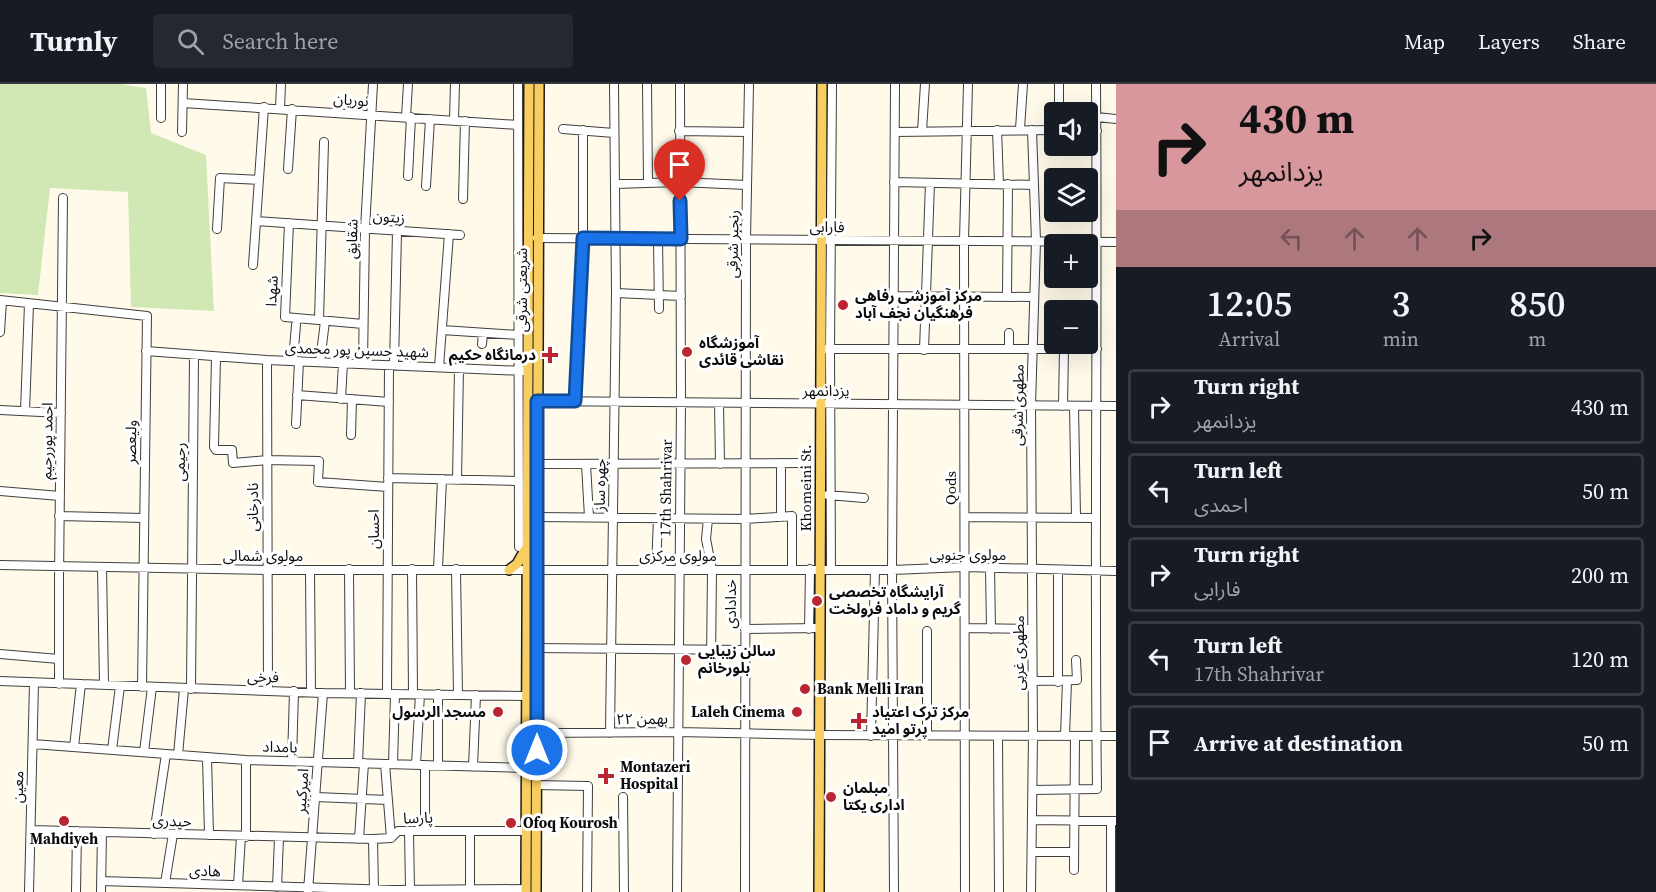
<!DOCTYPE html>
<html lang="en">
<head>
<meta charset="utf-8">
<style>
	:root { --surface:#171b24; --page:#242831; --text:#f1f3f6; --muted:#9ea1a6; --line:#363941 }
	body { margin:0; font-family:"Source Serif 4","Noto Sans Arabic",serif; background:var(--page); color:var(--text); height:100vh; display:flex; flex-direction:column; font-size:22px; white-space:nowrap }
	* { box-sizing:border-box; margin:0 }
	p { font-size:20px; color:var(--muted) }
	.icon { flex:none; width:33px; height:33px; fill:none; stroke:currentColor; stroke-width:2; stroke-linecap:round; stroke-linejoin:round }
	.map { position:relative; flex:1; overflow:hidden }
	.sheet { display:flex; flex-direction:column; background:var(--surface); width:540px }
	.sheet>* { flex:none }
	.banner { background:#d8969d; color:#111; overflow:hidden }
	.fabs { position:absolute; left:1044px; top:18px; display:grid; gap:12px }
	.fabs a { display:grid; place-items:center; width:54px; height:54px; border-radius:6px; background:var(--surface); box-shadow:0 6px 24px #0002; font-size:30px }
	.pin { position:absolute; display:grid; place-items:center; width:51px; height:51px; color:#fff; margin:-62px -26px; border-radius:50% 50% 50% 0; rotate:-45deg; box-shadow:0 0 6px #0007 }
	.pin .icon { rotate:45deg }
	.me { position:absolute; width:66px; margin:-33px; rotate:0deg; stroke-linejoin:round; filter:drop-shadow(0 0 4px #0008) }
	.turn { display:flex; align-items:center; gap:21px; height:126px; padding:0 24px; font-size:27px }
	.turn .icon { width:78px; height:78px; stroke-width:2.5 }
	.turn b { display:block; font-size:42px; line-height:51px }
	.lanes { display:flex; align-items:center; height:57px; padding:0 24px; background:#0003; justify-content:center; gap:30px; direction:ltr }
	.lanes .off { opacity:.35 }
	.eta { display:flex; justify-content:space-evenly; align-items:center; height:102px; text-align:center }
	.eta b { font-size:36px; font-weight:600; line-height:42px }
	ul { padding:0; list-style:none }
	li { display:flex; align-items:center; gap:18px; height:75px; margin:0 12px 9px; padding:0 12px; border:3px solid var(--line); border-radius:6px }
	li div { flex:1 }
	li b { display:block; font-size:22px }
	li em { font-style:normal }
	header { display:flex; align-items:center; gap:36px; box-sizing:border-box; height:84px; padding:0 30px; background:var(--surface); border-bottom:2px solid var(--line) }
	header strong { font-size:28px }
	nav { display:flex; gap:33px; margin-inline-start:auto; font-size:21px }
	.search { width:420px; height:54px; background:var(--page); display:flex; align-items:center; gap:15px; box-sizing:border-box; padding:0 21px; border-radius:6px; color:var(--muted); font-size:22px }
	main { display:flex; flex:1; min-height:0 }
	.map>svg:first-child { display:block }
	.green { fill:#d1e8b5 }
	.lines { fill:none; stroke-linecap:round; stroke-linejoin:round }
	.minor-casing { stroke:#3f3f3f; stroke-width:10 }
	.major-casing { stroke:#1d1d1d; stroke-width:12 }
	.minor { stroke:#fff; stroke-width:8 }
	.major { stroke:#f8ce61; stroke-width:9 }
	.route-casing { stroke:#114b97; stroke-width:15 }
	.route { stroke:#1a73e8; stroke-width:10 }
	.poi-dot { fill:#ba2531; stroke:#fff; stroke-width:2 }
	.labels { text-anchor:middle; stroke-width:6; stroke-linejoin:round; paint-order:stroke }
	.street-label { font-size:15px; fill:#0c0c0c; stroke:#fff }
	.poi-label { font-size:15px; font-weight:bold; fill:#0c0c0c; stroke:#fff; text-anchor:start }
</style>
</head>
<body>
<header>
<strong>Turnly</strong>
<div class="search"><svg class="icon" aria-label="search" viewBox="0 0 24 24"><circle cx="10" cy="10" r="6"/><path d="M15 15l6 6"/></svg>Search here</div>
<nav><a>Map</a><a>Layers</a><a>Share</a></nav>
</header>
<main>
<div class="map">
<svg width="1116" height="808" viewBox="0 0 1116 808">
	<rect width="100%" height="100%" fill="#fffaea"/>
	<path class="green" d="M0,0H120L146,4L151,49L206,71L214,227L131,223L128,108L50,104L38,211L0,209Z"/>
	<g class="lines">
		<g class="minor-casing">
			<path id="minor" d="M161,0V34
				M518,0L519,463
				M647,0L648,99
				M183,19L518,41
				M280,25L281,0
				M1059,28V0
				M406,33L408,0
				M1097,33L1116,35
				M454,36L455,0
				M563,45L614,49
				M1020,45L1023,0
				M997,46L999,100
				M679,47L748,48
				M922,47L925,0
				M1088,47H1097
				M182,48L183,0
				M895,48L1054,46
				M288,85L292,25
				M408,92L411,33
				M894,98L1034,101
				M615,100L679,98L747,101
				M426,102L430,35
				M463,115L465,37
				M256,137L460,151
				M289,139L285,233L363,240
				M217,145L220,94L259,96
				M537,154L1116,158
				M658,155L659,225
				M253,181L264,23
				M616,209L681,212
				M894,212L1034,213
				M1007,213L1008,100
				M0,216L147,232L142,603
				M319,236L324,58
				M442,246L518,251
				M0,248L2,217
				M1009,249V265
				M482,260L483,249
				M825,265H1097
				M924,266L930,99
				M146,267L267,276L523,287
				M216,273L214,363L216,366H232L233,379L267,376L319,377L318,398L388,403
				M267,276L268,606
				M293,277L296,241
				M320,278L325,237
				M363,280L365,145L373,0
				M394,281L397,148
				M439,283L449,150
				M297,311L389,318
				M341,315L343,279
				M537,317L1116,322
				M575,317L583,154V46
				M719,319L720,380
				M1063,322L1064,265
				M1074,322L1076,433
				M0,326L61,329
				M25,327L29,220
				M296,340L299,277
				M351,351L352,315
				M536,380L806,379
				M586,380L589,433
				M388,394L518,397
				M457,396L459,284
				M0,407L60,412
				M828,411L864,414
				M59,432L144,434
				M536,433L745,435L792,432V485
				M781,433V379
				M965,433L1095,434
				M708,435L706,455L712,486L711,577
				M0,481L267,486H892L965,483L1116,487
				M102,483L104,601
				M990,484L991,545
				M349,485L350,609
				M412,485L413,610
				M438,485L442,395
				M456,485L458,611
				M656,485L658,434
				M310,486L311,608
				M831,486L830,265L832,0
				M1058,486V598
				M965,544L1032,545
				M745,545L820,544
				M809,545L810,485
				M927,547V652
				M536,564L745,566
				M0,570L59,575
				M0,597L323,609L526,612
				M1033,597L1077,596L1076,576
				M59,600V494L63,114
				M191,605L194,272
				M387,610L389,281
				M537,649L678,648L820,651L1116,652
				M610,649L616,209L614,0
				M871,652L875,486
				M998,652L999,808
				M1065,652L1067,597
				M33,660L246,676L526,684
				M74,663L81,600
				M112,666L120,602
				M144,668L152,603
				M178,671L184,605
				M207,673L209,751
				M292,677L294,607
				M358,679L361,609
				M385,680L391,754
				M393,680L395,610
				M416,681L420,610
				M425,681V747
				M438,681V610
				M473,683L476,611
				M536,701L588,702L587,808
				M1033,706L1097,705C1094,470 1098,235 1096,0
				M316,713L388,716
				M623,713L624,808
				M1032,736L1116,737
				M31,746L373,755L391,754L398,747H526
				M409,747L410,806
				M154,750L166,670
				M246,753V676
				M359,755L364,679
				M373,755L374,806
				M1032,768H1074
				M1074,786L1075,652
				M101,797L395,806L526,805
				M165,799L173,750
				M238,801L241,752
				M277,803L279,754
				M470,806V747
				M308,807L323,609
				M29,808L34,599
				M76,808L77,747
				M101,808L102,748
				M677,808L681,319L680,0
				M745,808L746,155L749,0
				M894,808L892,486L895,0
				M965,808L964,157L968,0
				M1031,808L1033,652L1031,321L1036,157L1032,46
				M1111,808V737"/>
		</g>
		<g class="major-casing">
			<path id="major" d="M509,486L517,480L525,466
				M526,808L529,0
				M536,808L539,0
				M819,808L822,0"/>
		</g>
		<use href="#minor" class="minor"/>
		<use href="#major" class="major"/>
	</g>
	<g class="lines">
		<g class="route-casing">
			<path id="route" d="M537,666V317H575L583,154L681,155L680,117"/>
		</g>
		<use href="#route" class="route"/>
	</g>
	<g class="poi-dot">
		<circle cx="843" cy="221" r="6"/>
		<circle cx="687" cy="268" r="6"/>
		<path d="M547 262h6v6h6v6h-6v6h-6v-6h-6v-6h6z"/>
		<circle cx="817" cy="517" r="6"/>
		<circle cx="686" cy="576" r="6"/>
		<circle cx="805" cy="605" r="6"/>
		<circle cx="498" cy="628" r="6"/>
		<circle cx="797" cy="628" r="6"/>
		<path d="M856 628h6v6h6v6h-6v6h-6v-6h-6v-6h6z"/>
		<path d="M603 683h6v6h6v6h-6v6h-6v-6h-6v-6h6z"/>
		<circle cx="831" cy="713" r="6"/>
		<circle cx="64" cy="737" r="6"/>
		<circle cx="511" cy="739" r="6"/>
	</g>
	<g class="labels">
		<g class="street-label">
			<text transform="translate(351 16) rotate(4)" y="5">نوریان</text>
			<text transform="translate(389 133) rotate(4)" y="5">زیتون</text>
			<text transform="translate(827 143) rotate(1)" y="5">فارابی</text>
			<text transform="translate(352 155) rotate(-88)" y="5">شقایق</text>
			<text transform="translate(733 160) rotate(-89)" y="5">رنجبر شرقی</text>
			<text transform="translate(522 206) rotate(-90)" y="5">شریعتی شرقی</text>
			<text transform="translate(272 207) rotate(-87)" y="5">شهدا</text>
			<text transform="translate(357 266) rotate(2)" y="5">شهید حسین پور محمدی</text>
			<text x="826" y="312">یزدانمهر</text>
			<text transform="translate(1018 321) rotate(-89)" y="5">مطهری شرقی</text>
			<text transform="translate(47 357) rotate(-89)" y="5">احمد پوررحیم</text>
			<text transform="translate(131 358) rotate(-89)" y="5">ولیعصر</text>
			<text transform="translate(180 378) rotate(-90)" y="5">رحیمی</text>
			<text transform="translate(600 401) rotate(-89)" y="5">چهره ساز</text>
			<text transform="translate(666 404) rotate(-89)" y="5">17th Shahrivar</text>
			<text transform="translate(806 404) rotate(-90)" y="5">Khomeini St.</text>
			<text transform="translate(951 404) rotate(-90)" y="5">Qods</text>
			<text transform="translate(253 423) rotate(-90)" y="5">نادرخانی</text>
			<text transform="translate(374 445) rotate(-90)" y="5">احسان</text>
			<text x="968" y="476">مولوی جنوبی</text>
			<text x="263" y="477">مولوی شمالی</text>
			<text x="678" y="477">مولوی مرکزی</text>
			<text transform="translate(731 520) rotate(-90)" y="5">خدادادی</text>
			<text transform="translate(1019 569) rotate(-90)" y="5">مطهری غربی</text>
			<text transform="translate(263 593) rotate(2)" y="5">فرخی</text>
			<text transform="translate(642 635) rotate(-1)" y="5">۲۲ بهمن</text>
			<text transform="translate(280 663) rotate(2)" y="5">بامداد</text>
			<text transform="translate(18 703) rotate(-89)" y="5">معین</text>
			<text transform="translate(302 707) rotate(-86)" y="5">امیرکبیر</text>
			<text transform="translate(418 734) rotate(-2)" y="5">پارسا</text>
			<text transform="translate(172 737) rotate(2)" y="5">حیدری</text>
			<text transform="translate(205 787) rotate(2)" y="5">هادی</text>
		</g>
		<g class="poi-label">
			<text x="855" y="217">مرکز آموزشی رفاهی<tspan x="855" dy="17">فرهنگیان نجف آباد</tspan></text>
			<text x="699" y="264">آموزشگاه<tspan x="699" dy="17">نقاشی قائدی</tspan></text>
			<text x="536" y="276" text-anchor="end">درمانگاه حکیم</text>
			<text x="829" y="513">آرایشگاه تخصصی<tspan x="829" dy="17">گریم و داماد فرولخت</tspan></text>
			<text x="698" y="572">سالن زیبایی<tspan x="698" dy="17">بلورخانم</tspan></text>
			<text x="817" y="610">Bank Melli Iran</text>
			<text x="486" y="633" text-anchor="end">مسجد الرسول</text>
			<text x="785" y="633" text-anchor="end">Laleh Cinema</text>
			<text x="872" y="633">مرکز ترک اعتیاد<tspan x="872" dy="17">پرتو امید</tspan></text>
			<text x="620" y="688">Montazeri<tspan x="620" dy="17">Hospital</tspan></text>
			<text x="843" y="709">مبلمان<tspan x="843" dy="17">اداری یکتا</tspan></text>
			<text x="523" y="744">Ofoq Kourosh</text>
			<text x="64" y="760" text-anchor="middle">Mahdiyeh</text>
		</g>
	</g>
</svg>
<div class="fabs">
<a><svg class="icon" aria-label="sound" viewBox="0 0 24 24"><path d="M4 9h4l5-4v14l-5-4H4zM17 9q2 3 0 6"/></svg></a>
<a><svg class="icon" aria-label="layers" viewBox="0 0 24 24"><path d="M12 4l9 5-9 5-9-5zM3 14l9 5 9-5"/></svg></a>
<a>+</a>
<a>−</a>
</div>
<div class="pin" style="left:680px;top:117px;background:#d93025"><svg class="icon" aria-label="arrive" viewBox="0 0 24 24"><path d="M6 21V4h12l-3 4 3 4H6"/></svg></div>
<svg class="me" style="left:537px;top:666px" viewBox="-20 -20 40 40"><circle r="17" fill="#1a73e8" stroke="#fff" stroke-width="3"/><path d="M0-11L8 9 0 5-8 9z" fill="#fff"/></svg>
</div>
<section class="sheet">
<div class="banner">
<div class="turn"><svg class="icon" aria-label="right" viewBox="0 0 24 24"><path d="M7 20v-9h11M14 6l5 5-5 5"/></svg><div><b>430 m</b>یزدانمهر</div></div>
<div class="lanes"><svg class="icon off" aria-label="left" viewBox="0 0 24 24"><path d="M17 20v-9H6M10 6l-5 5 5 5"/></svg><svg class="icon off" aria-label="ahead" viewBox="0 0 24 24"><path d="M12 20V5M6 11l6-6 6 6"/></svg><svg class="icon off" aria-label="ahead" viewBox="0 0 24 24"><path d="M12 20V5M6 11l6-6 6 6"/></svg><svg class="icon" aria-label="right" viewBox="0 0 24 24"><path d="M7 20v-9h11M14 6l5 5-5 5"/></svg></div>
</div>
<div class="eta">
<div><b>12:05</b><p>Arrival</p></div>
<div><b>3</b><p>min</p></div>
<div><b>850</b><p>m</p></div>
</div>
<ul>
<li><svg class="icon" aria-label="right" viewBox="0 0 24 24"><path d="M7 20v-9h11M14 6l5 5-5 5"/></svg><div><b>Turn right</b><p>یزدانمهر</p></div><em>430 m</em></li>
<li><svg class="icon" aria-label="left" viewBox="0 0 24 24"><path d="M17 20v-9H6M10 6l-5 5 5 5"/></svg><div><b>Turn left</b><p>احمدی</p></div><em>50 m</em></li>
<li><svg class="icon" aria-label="right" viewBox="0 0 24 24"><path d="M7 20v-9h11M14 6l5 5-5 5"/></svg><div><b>Turn right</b><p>فارابی</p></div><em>200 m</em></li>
<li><svg class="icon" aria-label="left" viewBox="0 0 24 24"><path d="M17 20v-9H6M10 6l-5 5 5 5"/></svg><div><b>Turn left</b><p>17th Shahrivar</p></div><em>120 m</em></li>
<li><svg class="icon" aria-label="arrive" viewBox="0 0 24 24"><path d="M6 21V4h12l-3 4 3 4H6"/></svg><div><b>Arrive at destination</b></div><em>50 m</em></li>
</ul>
</section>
</main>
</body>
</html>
